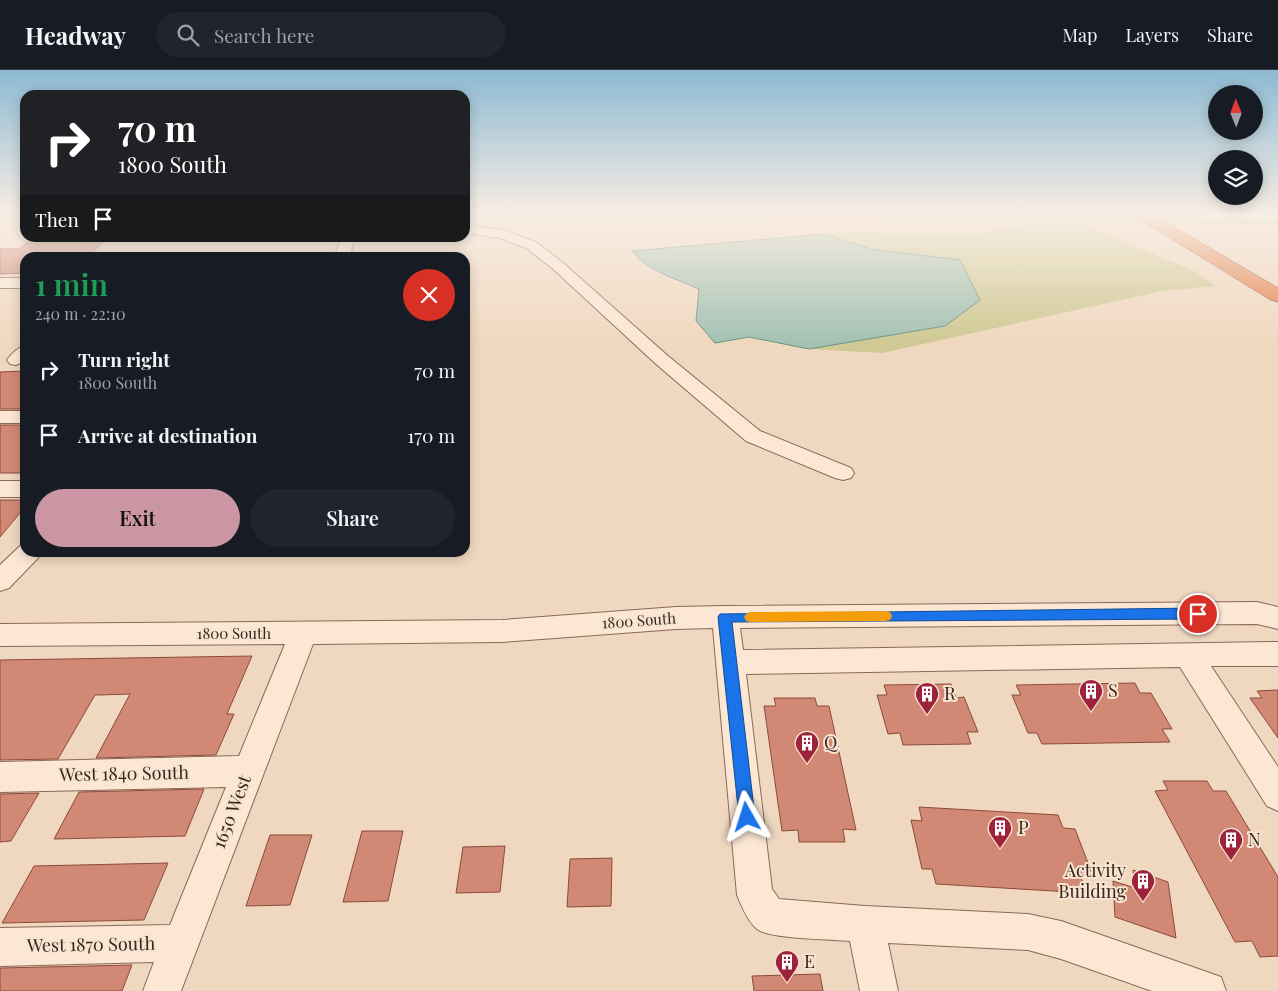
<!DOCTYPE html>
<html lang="en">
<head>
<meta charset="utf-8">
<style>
	:root { --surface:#171b24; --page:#20242c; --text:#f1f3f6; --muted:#9ea1a6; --line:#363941; --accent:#cb95a3 }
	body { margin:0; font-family:"Playfair Display",serif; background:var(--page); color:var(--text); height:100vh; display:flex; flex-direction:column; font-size:19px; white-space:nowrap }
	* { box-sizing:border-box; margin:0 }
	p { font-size:16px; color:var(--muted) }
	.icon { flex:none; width:28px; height:28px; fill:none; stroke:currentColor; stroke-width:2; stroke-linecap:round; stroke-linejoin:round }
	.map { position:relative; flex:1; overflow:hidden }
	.sheet { position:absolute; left:20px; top:182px; width:450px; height:305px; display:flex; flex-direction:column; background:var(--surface); border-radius:15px; box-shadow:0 2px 12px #0003 }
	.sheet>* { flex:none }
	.top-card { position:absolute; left:20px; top:20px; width:450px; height:152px; border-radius:15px; box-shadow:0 2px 12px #0003; background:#202124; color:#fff; overflow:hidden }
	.needle { width:32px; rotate:359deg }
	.tools { position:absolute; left:1208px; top:15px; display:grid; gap:10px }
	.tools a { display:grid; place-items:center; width:55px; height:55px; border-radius:50%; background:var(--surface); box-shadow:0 2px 12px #0003; font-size:25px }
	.pin { position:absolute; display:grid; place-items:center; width:42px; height:42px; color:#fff; margin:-21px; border:2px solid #fff; border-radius:50%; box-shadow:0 1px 5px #0007 }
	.me { position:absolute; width:55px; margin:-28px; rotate:354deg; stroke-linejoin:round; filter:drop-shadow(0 0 4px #0008) }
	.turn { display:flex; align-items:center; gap:18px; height:105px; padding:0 15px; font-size:22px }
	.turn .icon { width:65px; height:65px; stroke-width:2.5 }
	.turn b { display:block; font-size:35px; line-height:42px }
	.then { display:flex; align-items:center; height:48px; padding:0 15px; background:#0003; gap:10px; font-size:19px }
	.round { display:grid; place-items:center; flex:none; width:52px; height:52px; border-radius:26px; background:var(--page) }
	.summary { display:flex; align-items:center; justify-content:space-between; height:85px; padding:0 15px }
	h1 { font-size:30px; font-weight:600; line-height:38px; color:#1e9e55 }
	.button { display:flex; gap:10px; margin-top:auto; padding:10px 15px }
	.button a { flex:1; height:58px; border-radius:30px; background:var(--accent); color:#111; font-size:20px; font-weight:600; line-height:58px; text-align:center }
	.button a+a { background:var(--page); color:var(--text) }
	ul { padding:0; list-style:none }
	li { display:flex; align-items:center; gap:15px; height:65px; padding:0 15px }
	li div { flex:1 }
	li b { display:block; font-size:19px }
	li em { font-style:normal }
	header { display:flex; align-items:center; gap:30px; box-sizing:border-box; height:70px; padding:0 25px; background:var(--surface); border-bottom:1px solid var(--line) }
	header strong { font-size:24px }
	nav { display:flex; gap:28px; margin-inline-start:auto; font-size:18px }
	.search { width:350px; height:45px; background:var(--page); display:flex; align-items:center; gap:12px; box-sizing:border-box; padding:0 18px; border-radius:28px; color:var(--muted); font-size:19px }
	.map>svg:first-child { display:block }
	.green { fill:#cfca94 }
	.water { fill:#a3c2b3; stroke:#6a917f }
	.building { fill:#d18874; stroke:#8b4b3b }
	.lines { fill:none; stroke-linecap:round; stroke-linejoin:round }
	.minor-casing { stroke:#8b6857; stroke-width:2 }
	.highway-casing { stroke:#58372c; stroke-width:1 }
	.minor { fill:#fbe7d4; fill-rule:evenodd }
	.highway { fill:#e5834c; fill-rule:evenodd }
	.route { fill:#1a73e8; stroke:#114b97 }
	.slow { fill:#f59e0b }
	.labels { text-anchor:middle; stroke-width:4; stroke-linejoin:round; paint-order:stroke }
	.street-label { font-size:15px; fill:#3a251c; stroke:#f7e4d0 }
	.near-poi-label { font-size:18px; fill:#3a251c; stroke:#f7e4d0; text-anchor:start }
	.near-street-label { font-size:18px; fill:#3a251c; stroke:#f7e4d0 }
</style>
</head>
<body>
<header>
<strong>Headway</strong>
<div class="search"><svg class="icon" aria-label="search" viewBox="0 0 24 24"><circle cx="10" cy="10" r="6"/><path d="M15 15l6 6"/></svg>Search here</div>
<nav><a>Map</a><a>Layers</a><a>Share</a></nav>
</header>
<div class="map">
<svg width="1278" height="921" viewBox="0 0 1278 921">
	<rect width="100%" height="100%" fill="#f0d8c0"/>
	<path class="green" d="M1036,152L1084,154L1196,202L1216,216L1162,221L882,283L809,279L945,256L960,190L871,179L824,164L852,162L978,164Z"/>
	<path class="water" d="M465,144H606L489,151L465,149Z
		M687,144H1278V153L852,148Z
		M824,164L871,179L960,190L980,230L945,256L809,279L749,267L715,273L696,251L699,219C677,209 647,201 632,181Z"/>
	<path class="building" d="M34,168H108L86,188H25V203L0,204V179H19Z
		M25,301V339H0V302Z
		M0,355H25V403H0Z
		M0,430H25V437L0,467Z
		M252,586L227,644H234L216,685L96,688L130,624L99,625H95L58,689L0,690V590Z
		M1135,613L1140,623H1151L1172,659H1162L1170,672L1042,674L1037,663H1028L1012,625H1021L1016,615Z
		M951,614L956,628L964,627L978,662H967L971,674L903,675L900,663L888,664L877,625H887L884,615Z
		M1278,620V668L1250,628H1262L1257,621Z
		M774,628H815L817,636H829L856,760L843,759L845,772H799L798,760L782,761L764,636H776Z
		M1163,711H1207L1213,721H1226L1278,807V886L1260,887L1252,871L1235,872L1155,721L1168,720Z
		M204,719L185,766L54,769L79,722Z
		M39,723L11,771L0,772V724Z
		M919,737L1058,745L1063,758L1075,759L1093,806L1080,805L1087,823L936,814L932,799H922L911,750L922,751Z
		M362,761H403L388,831L343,832Z
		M270,765H312L290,835L246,836Z
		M505,776L500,822L456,823L463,777Z
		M612,788L611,836L567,837L570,789Z
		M168,793L144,850L2,853L34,796Z
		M1133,800L1168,812L1176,868L1115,847L1113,811L1135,818Z
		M132,895L122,921H0V898Z
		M820,904L823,921H754L752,906Z"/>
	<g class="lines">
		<g class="minor-casing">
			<path id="minor" d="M465,155L503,160L536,172L562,192L668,286L760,361L851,398L854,403L851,408L843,410L835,408L746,371L656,294L552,198L526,178L500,168L465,163Z
				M341,168H355L349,188H334Z
				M0,208H25V218H0Z
				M25,276V291L16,295L10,294L7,290C12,283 17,278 25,276Z
				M0,341H25V353H0Z
				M0,411H25V427H0Z
				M25,474V482H41L38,488L9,518L0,521V495L20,476Z
				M1257,532L1278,537V559L1257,554L740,558L743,580L1278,572V596H1211L1278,697V741L1267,736L1180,597L746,604L772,819L779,829L865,836L1028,844L1061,851L1207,902L1221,907L1226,921H1152L1061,889L1028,880L888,873L898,921H860L850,871C831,869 769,869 757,859C748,852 741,835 737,825L713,558L676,559L502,572L313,574L181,921H143L154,892L0,896V858L170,855L226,717L0,722V692L239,686L285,574L0,576V554L502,550L676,537L725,536Z"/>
		</g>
		<g class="highway-casing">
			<path id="highway" d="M1133,144H1152L1278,218V232L1271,230L1136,147Z"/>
		</g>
		<use href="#minor" class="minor"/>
		<use href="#highway" class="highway"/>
	</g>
	<linearGradient id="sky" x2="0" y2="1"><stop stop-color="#8cbad3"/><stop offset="0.53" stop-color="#f8ede3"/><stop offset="1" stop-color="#f8ede3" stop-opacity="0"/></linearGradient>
	<rect width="1278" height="273" fill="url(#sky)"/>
	<path class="route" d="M1198,538L1202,540L1204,544L1202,547L1198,549L732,552L755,747L752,753L747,755L741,753L739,747L718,547L720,544Z"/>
	<path class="slow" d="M885,541L890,542L892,546L890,550L885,551L750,552L746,551L744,547L746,544L750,542Z"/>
	<defs>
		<g id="building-pin" transform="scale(1.25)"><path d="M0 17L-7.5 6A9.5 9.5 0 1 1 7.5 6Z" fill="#9d233d" stroke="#f7e4d0"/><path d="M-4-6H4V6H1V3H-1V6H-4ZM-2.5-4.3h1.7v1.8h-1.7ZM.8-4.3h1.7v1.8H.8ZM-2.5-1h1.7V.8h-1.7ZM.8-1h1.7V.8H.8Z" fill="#fff"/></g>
	</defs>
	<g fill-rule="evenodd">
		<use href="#building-pin" x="1091" y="621"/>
		<use href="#building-pin" x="927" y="624"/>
		<use href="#building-pin" x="807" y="673"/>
		<use href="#building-pin" x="1000" y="758"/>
		<use href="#building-pin" x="1231" y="770"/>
		<use href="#building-pin" x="1143" y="811"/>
		<use href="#building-pin" x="787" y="892"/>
	</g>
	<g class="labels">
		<g class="street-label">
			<text transform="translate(639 551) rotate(-4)" y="5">1800 South</text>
			<text x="234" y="569">1800 South</text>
		</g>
		<g class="near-poi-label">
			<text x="1108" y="627">S</text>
			<text x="944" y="630">R</text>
			<text x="824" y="679">Q</text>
			<text x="1018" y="764">P</text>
			<text x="1248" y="776">N</text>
			<text x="1126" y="807" text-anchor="end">Activity<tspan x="1126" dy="21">Building</tspan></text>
			<text x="804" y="898">E</text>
		</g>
		<g class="near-street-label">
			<text transform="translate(124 704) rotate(-1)" y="6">West 1840 South</text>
			<text transform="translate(232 742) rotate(-69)" y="6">1650 West</text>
			<text transform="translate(91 875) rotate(-1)" y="6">West 1870 South</text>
		</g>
	</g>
</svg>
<div class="tools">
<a><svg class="needle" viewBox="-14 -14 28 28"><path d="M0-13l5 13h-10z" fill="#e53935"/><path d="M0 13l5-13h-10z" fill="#9ea1a6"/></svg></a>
<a><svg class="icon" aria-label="layers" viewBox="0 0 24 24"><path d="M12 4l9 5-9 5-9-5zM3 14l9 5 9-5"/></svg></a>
</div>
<div class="pin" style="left:1198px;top:544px;background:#d93025"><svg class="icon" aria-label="arrive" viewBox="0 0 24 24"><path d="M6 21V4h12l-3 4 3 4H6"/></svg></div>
<svg class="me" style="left:747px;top:747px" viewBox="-20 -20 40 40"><path d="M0-17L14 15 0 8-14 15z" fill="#1a73e8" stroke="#fff" stroke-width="4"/></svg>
<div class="top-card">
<div class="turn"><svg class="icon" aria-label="right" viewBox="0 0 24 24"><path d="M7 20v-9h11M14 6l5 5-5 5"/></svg><div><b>70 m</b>1800 South</div></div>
<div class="then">Then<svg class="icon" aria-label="arrive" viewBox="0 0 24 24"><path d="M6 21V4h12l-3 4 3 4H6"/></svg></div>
</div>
<section class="sheet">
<div class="summary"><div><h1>1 min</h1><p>240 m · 22:10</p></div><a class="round" style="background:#d93025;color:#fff"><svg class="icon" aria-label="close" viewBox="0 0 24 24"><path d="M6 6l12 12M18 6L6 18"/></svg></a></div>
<ul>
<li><svg class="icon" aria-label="right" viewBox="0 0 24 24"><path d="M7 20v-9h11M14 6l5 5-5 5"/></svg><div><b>Turn right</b><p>1800 South</p></div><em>70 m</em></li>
<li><svg class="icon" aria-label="arrive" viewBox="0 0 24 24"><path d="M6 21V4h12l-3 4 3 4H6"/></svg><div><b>Arrive at destination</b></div><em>170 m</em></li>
</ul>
<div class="button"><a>Exit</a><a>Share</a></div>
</section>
</div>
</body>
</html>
